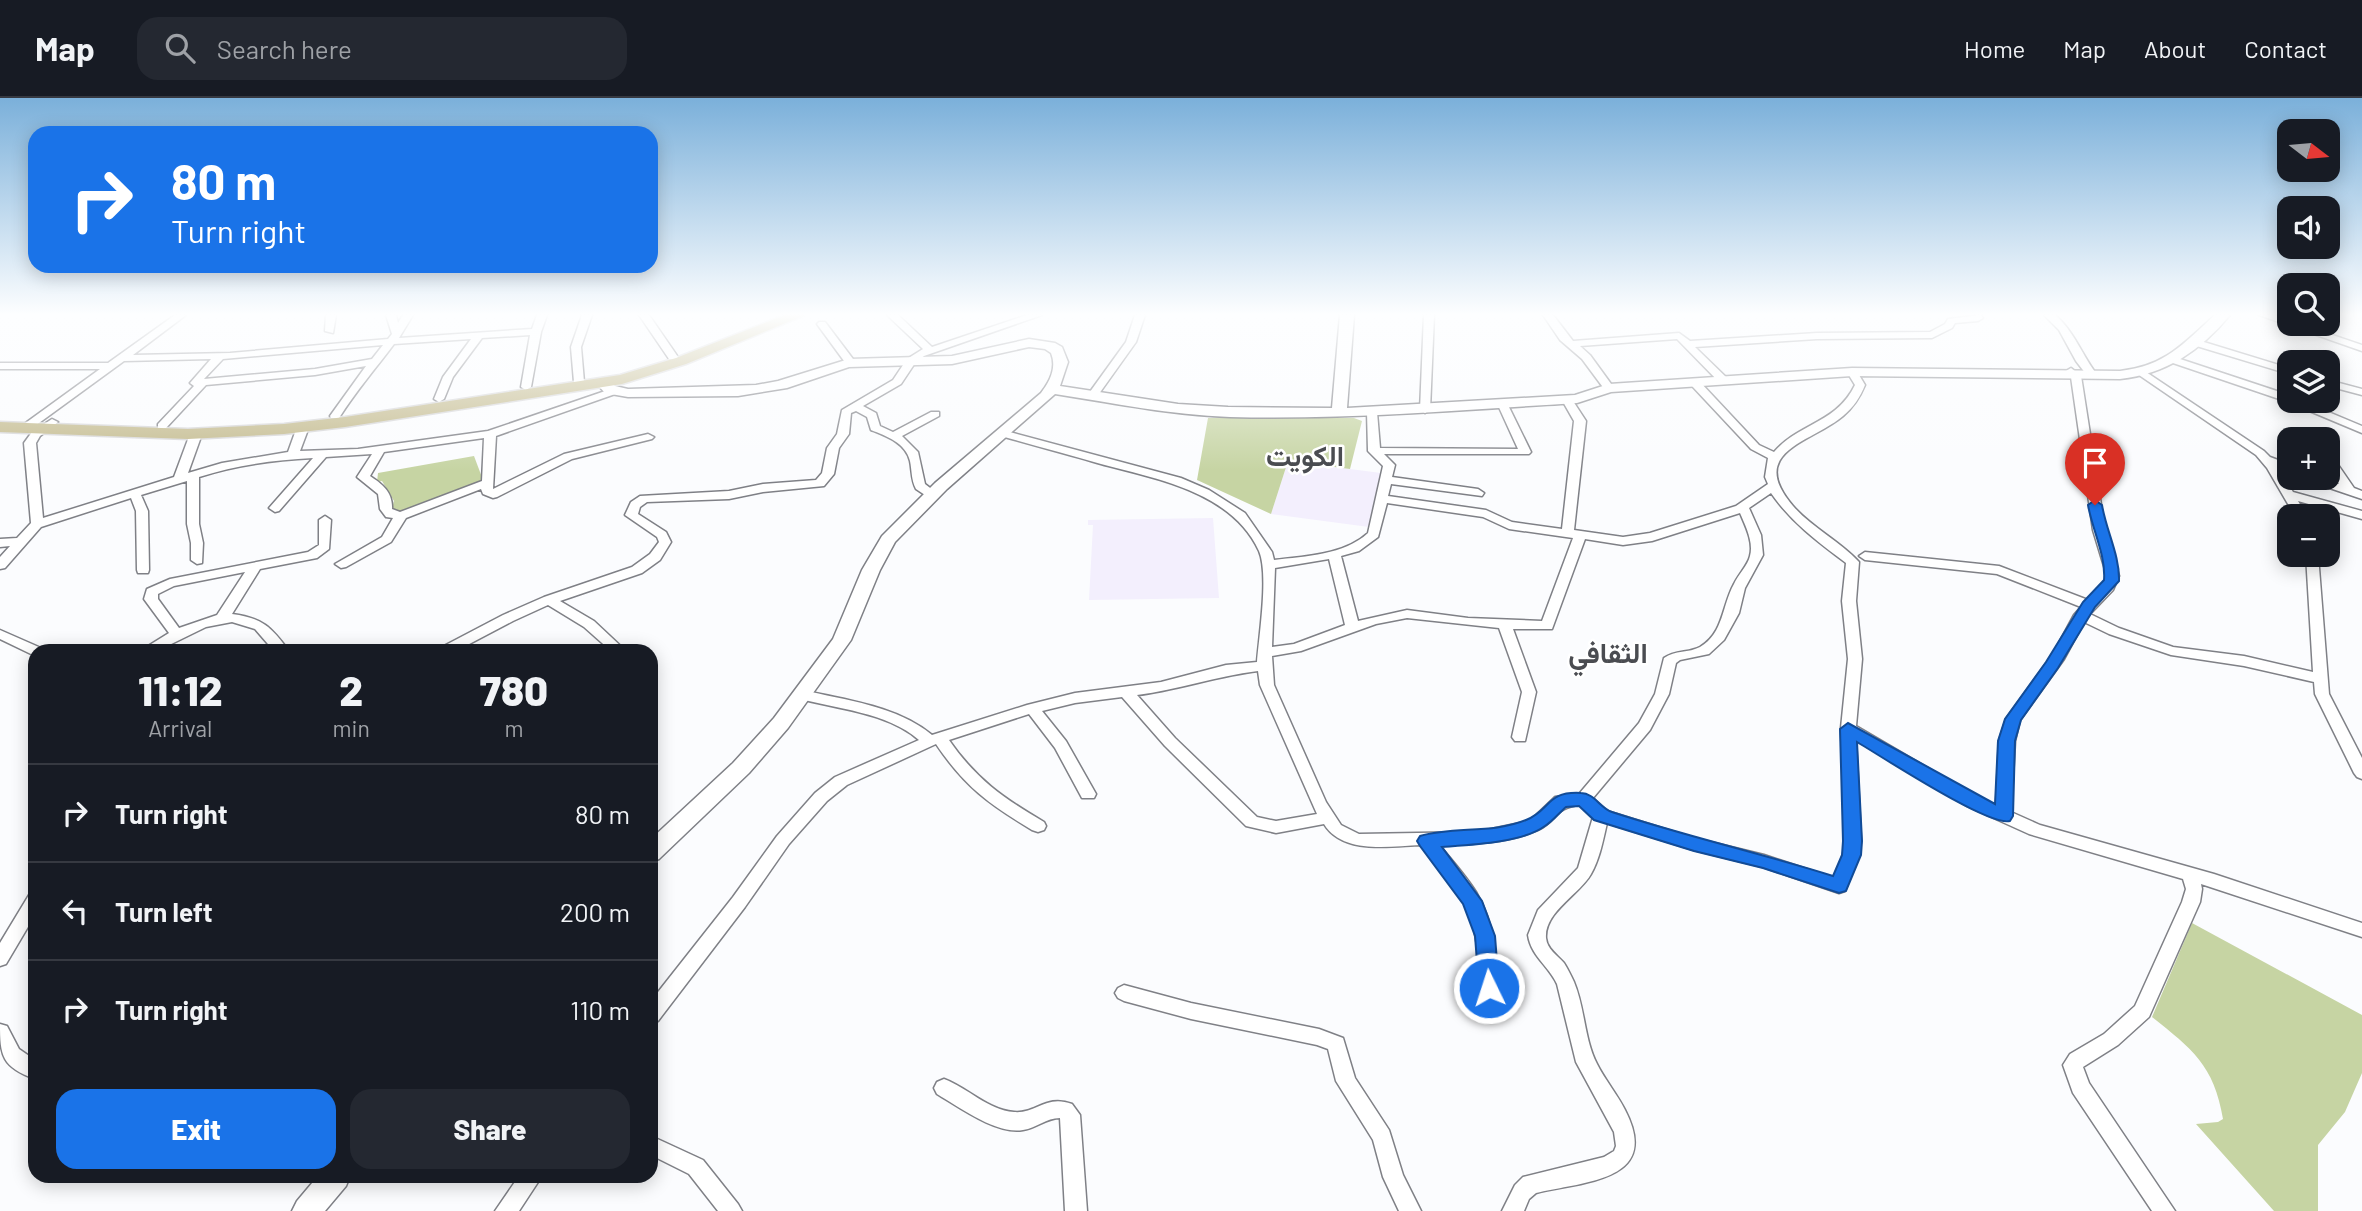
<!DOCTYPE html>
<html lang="en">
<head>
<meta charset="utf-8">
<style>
	:root { --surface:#171b24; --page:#242831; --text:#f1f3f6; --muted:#9ea1a6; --line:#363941; --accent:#1a73e8 }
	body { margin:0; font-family:Barlow,Vazirmatn,sans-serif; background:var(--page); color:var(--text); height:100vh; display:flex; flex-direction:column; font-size:26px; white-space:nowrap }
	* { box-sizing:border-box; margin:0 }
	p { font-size:23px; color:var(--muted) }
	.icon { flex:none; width:38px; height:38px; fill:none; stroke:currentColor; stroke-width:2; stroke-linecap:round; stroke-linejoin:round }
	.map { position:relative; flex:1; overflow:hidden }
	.panel { position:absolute; left:28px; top:546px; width:630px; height:539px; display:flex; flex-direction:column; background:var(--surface); border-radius:21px; box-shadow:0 4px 18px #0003 }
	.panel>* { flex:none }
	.banner { position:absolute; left:28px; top:28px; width:630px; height:147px; border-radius:21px; box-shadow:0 4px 18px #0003; background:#1a73e8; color:#fff; overflow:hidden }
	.needle { width:46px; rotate:106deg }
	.controls { position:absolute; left:2277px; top:21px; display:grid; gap:14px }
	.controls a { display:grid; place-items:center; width:63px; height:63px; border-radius:14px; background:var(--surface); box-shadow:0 4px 18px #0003; font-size:35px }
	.pin { position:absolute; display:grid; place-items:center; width:60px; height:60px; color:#fff; margin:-72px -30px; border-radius:50% 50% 50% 0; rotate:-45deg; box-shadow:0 0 7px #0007 }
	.pin .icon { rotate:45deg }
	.me { position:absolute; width:77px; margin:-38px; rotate:356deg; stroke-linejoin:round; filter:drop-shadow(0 0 5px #0008) }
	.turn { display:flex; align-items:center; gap:24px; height:147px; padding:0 28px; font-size:32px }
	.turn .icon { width:91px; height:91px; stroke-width:2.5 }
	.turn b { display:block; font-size:49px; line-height:60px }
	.eta { display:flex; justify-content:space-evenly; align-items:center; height:119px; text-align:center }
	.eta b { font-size:42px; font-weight:800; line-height:49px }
	.primary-button { display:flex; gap:14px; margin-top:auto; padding:14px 28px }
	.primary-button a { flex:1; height:80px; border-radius:21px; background:var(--accent); color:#fff; font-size:28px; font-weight:800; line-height:80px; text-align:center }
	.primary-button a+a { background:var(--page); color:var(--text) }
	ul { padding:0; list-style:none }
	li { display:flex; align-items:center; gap:21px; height:98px; padding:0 28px; border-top:2px solid var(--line) }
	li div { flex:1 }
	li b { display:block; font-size:26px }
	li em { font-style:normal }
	header { display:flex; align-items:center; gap:42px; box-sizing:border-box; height:98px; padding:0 35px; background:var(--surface); border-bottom:2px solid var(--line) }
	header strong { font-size:33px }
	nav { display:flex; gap:38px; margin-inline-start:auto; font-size:24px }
	.search { width:490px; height:63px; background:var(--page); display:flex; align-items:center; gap:18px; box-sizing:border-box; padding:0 24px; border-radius:21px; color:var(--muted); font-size:26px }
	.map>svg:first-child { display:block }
	.education { fill:#f3effd }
	.green { fill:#c6d4a3 }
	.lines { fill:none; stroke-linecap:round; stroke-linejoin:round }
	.street-casing { stroke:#7f8086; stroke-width:3 }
	.secondary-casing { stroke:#7f8086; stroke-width:3 }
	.primary-casing { stroke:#d7d7d8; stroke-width:3 }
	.street { fill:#fff; fill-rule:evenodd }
	.secondary { fill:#fff; fill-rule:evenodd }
	.primary { fill:#c2b98b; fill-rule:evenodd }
	.route { fill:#1a73e8; stroke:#114b97; stroke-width:2 }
	.labels { text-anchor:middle; stroke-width:5; stroke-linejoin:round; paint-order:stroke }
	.district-label { font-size:28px; font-weight:bold; fill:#4a4c51; stroke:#fff }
</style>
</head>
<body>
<header>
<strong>Map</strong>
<div class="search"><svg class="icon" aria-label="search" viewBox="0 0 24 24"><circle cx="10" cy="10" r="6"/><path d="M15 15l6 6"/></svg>Search here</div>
<nav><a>Home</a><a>Map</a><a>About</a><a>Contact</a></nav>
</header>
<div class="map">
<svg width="2362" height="1113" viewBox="0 0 2362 1113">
	<rect width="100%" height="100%" fill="#fbfcfe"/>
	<path class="education" d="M1288,363L1381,375L1369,429L1271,416Z
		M1213,420L1219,500L1089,502L1093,427H1088V422Z"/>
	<path class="green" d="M1208,320H1354L1362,323L1350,371L1288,363L1271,416L1197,382Z
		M474,358L483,382L403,414L391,413L394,403L382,383L377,384L378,375Z
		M2192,825L2362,917V975L2345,1014L2318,1047V1113H2274L2196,1026L2218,1024L2223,1021C2214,967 2192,951 2152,919Z"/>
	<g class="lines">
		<g class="street-casing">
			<path id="street" d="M175,217H186L133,257L230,255L388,241L392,236L386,217H396L398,225L403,217H413L399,240L532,231L537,217H547L541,234L531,289L526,292L521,289L530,237L482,240L453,279L444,301L439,304L434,301L443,279L471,241L394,246C376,270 356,293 339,320H331L330,318L366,268L315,277L206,287L166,330H158V326L194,288L190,285L211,261L124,263L28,333H20V329L100,271H0V265H108ZM383,247L372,261L315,271L204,281L223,261Z
				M326,217H336L333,235L325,233Z
				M582,217H592L581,249L584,284L579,287L574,284L571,249Z
				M639,217H649L678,259L677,261H669Z
				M887,217H898L932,249L1027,217H1042L924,258L915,265L901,286L863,308L876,315L880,328L893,334L931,314H939V318L902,338L918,354L925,386L938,396L936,399H928L916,391C911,382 912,372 910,363C906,345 886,338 871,332L867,319L856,313L851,315L849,336L839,350L834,376L824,388L763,394L729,401L647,404L640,409L638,416L666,434L671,444L660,462L642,475L560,503L594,523L626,553H611L584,529L548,507L513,523L456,553H438L440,550L503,517L544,499L632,469L650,456L659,444L657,439L625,417L631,404L640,398L729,393L763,386L816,382L822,375L827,350L837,336L842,312L893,282L907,261L923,251Z
				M1135,217H1145L1136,244L1096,300H1088L1087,298L1126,244Z
				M1424,217H1434L1430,312L1425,315L1420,312Z
				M1543,217H1553L1573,243L1679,235L1690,243L1817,235L1930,234L1945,226L1948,221L1981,217L1983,220L1978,223L1955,225L1952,230L1932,240L1817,241L1695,249L1728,281V285H1720L1677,241L1580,248L1590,257L1614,290L1609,293L1605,292L1582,261L1560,242Z
				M2044,217H2055C2074,233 2083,259 2098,278L2097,280H2089L2076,263L2059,232Z
				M2259,217H2274L2289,222V226H2300L2362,247V253Z
				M819,224H825L856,265L855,267H847L817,226Z
				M2194,241L2289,270V276L2190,246V242Z
				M2174,259L2289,297V303H2302L2362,328V335L2288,304L2170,264V260Z
				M2071,270L2081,278L2105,432L2119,478L2113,492L2090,516L2119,530L2173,549L2244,558L2313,574L2306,457H2318L2329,596L2362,660V681L2357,679L2354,675L2315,596L2314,584L2244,568L2171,557L2109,536L2084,524L2064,561L2020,622L2015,643L2011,714L2040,727L2214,776L2362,825V839L2201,786L2202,791L2200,804L2149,919L2118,947L2083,969L2089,985L2175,1113H2152L2073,995L2063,967L2070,956L2104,936L2135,908L2182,804L2186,791L2183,781L2029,736L1967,708L1856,642L1861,743L1859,757L1845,793L1839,795L1763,769L1694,752L1607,725C1603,742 1600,760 1591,776C1580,796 1544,814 1546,840C1547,851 1557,857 1564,865C1568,871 1571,878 1574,884C1585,910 1584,941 1597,966C1605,982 1617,996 1625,1012C1662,1083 1585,1083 1536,1095L1529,1101L1524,1113H1502L1515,1087L1523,1079L1604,1059L1614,1053L1616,1048L1614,1034L1576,964L1557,886C1548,867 1531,858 1528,837L1538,812L1578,770L1593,719L1580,707C1555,709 1557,723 1538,732C1509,745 1471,746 1439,747C1452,762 1465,777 1476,794C1497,829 1497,869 1499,909L1497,915L1490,917L1483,915L1481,909C1479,874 1481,835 1463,803C1452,783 1435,766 1421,747C1390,748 1343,757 1324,726L1276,735L1246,728L1165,648L1122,599L1075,605L1042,613L1066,643L1096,696L1094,700H1082L1055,650L1029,616L949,642C976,681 1003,700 1044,724L1046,728L1044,732L1038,734L1032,732C989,706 965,689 936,646L847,687L827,703L789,746L745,809L658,923L651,925V903L733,799L777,738L815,695L835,679L919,642C887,614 836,611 797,600L795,597L797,594L802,592C845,602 898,608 932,637L1027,607L1075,595L1161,584L1226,567L1257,564C1259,538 1269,476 1259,453C1232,394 1157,381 1101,366C1067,356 1032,347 998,337V333H1006L1181,380L1209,392L1245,415L1272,454L1274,462C1306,458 1344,457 1368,435L1383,368L1368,353L1367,314L1372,311L1377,314L1380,350L1518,351L1497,305L1498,303H1506L1531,354L1529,356H1384L1395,367L1392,379L1478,391L1484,395L1482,398L1391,386L1388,398L1486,412L1512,424L1562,431L1574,323L1562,302L1567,299L1571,300L1586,323L1574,432L1623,439L1650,435L1736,408L1768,386L1765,379L1768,360L1751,351L1692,288V284H1700L1759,347L1774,354C1799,325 1837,325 1855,287L1847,274L1848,272H1856L1865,287C1860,299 1854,309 1843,318C1811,345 1746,353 1793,408C1812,430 1840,443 1859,464L1856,503L1862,561L1856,628L1979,700L1996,708L1999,643L2006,621L2053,556L2074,517L2081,509L1997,476L1865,462L1859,458L1865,454L1999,468L2088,502L2102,487L2107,478L2093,432L2071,279L2066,273ZM1771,395C1791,424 1818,444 1846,465L1842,503L1848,561L1841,630L1845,743L1843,757L1834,780L1764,757L1694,740L1607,713L1593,700L1650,632L1669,596L1676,565L1680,562L1709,556L1724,542L1739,515L1745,490L1763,457L1761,437L1749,410ZM1387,405L1483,419L1509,431L1573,440L1542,523L1468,520L1407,512L1358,523L1341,458L1359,453L1378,439ZM1740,415C1745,427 1754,444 1750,458C1748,467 1738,477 1734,486C1722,507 1724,535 1700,549C1689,555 1675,552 1664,560L1655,596L1639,625L1579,696L1555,699L1533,720L1525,724L1477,734L1359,736L1341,727L1326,704L1274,587L1272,558L1301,553L1376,526L1407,520L1499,530L1522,594L1512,639L1515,643H1525L1536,594L1513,531H1552L1585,441L1623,447L1652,443ZM1329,461L1345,527L1294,546L1272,549L1275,470ZM1258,573L1260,587L1317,716L1276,723L1257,719L1175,640L1137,597C1178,592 1216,578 1258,573Z
				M2143,272L2264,353L2270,359L2289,366V373L2278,370L2293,394L2362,413V421L2298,403L2307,418H2295L2267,370L2256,357L2139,277V273Z
				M2328,282L2362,291V297L2328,288Z
				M614,290L619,293L618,295L496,338L493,391L564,356L648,336L654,339L652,341L572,361L497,399L493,400L483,396L481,391L406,420L391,444L346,469L341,470L335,466L382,439L393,420L386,419L380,411L378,396L357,379L372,356L326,359L279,413L275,414L269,410L313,360C274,362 236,367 199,379V426L203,445L202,465L197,466L191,462V445L187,426V383L141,397L148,413L149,472L148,475H138L137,472L136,413L131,400L41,429L5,470L0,471V459L10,448L0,449V441L17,440L31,425L24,345L32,334L52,321L58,324L40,338L36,345L43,420L174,379L190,336L196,333L202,336L188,375L222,365L288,354L297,329L303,326L309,329L300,353L358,351L488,333ZM484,340L482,383L400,414L392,411C393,394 382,386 370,378L384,354Z
				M2328,357L2332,358L2354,390L2362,393V401L2306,382L2304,380H2321L2339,386L2328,368Z
				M325,418L331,422L329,451L317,460L260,471L232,516C263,520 271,529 289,553H274L255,531L232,524L206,529L157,553H140L169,535L144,501L147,491L170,481L308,454L319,447V422ZM245,474L217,517L179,530L158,501V496L174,488Z
				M0,532L41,550L43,553H35V557L31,556L0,541Z
				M35,795V817L6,866L0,868V845L29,797Z
				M1124,887L1191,905L1319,931L1343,940L1355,980L1389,1032L1403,1077L1421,1113H1399L1383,1079L1373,1042L1336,983L1328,951L1317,947L1191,921L1124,903L1118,900L1115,895L1118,890Z
				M0,926L7,928L19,951L35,962V981C2,969 0,958 0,926Z
				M944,981C968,990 988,1012 1014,1014C1036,1016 1046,996 1072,1006L1080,1017L1087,1113H1065L1060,1020C1046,1020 1037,1030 1023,1032C997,1037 959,1009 937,996L934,990L937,984Z
				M651,1038L703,1062L738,1106L742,1113H718L689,1076L651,1057Z
				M519,1078H542L519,1113H495Z"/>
		</g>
		<g class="secondary-casing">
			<path id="secondary" d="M1340,217H1354L1347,310L1575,297L1609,286L1852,270L2120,273C2165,268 2183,246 2215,217H2230C2200,253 2166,276 2120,281L1852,278L1611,294L1577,305C1461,312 1346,322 1230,319C1171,317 1113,305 1055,296L947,391L895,444L880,472L851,542L788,630L749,675L659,761L651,764V741L733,665L774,620L833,541L862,472L882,438L935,385L1041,295C1050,283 1057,270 1051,255L1045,251L1029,249L952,266L849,269L787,290L738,298L628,299L605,295L596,285L598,282H608L615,288L628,291L756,287L778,283L849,261L952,258L1029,241L1055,245L1062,249L1068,264L1060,288L1178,306L1228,309L1332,310Z
				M318,1078H350L346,1088L325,1113H292L297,1103Z"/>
		</g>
		<g class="primary-casing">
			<path id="primary" d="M785,217H805L686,266L622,286L345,329L284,336L188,341L0,334V324L188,331L284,326L345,319L620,277L676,260Z"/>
		</g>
		<use href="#street" class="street"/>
		<use href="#secondary" class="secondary"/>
		<use href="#primary" class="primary"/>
	</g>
	<linearGradient id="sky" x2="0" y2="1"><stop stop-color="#7bb0da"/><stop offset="0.58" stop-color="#fdfeff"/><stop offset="1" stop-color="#fdfeff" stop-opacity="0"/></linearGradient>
	<rect width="2362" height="373" fill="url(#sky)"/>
	<path class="route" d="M2095,402L2102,407C2106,432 2120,458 2119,483L2095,509L2058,570L2021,622L2015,643L2013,718L2010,723C1989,729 1881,658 1857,644L1862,743L1861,757L1846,793L1839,795L1763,770L1694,753L1594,722L1579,708L1566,709C1559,715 1553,723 1545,728C1522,745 1470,747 1442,749L1482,803L1495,838L1499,890L1496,896L1489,899L1482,896L1479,890L1475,838L1463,806L1420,748L1417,743L1420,738C1454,728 1492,736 1526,722C1551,712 1546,693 1581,695C1594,695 1600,710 1612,714C1685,738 1760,755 1833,778L1842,757L1843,743L1840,631L1848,625L1995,706L1998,643L2005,621L2046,564L2083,504L2104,482C2106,457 2092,431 2088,407Z"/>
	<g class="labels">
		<g class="district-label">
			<text x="1305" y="368">الكويت</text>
			<text x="1608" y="565">الثقافي</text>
		</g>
	</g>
</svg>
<div class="controls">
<a><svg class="needle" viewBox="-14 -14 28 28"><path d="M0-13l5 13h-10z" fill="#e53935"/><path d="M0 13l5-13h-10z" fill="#9ea1a6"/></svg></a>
<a><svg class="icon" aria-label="sound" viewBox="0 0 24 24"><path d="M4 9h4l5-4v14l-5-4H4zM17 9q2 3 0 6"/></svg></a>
<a><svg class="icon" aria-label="search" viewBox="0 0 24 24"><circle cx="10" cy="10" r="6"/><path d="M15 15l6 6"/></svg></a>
<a><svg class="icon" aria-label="layers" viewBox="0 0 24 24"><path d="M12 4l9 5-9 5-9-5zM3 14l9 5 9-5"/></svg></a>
<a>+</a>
<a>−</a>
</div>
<div class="pin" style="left:2095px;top:407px;background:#d93025"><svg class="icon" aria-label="arrive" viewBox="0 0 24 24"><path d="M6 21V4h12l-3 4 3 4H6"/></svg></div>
<svg class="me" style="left:1489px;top:890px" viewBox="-20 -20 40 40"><circle r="17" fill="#1a73e8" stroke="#fff" stroke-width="3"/><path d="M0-11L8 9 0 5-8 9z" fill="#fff"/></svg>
<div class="banner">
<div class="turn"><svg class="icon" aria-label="right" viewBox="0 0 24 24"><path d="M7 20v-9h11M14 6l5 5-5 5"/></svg><div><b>80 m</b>Turn right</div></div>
</div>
<section class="panel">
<div class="eta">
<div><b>11:12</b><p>Arrival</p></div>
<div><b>2</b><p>min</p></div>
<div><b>780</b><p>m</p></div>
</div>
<ul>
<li><svg class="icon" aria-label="right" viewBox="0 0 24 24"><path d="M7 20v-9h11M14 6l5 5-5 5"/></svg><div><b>Turn right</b></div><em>80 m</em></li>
<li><svg class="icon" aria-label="left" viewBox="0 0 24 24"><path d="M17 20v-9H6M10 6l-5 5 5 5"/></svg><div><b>Turn left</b></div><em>200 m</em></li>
<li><svg class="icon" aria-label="right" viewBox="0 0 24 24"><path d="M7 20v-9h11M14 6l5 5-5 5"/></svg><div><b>Turn right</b></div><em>110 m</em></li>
</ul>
<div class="primary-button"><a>Exit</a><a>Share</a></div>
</section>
</div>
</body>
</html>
